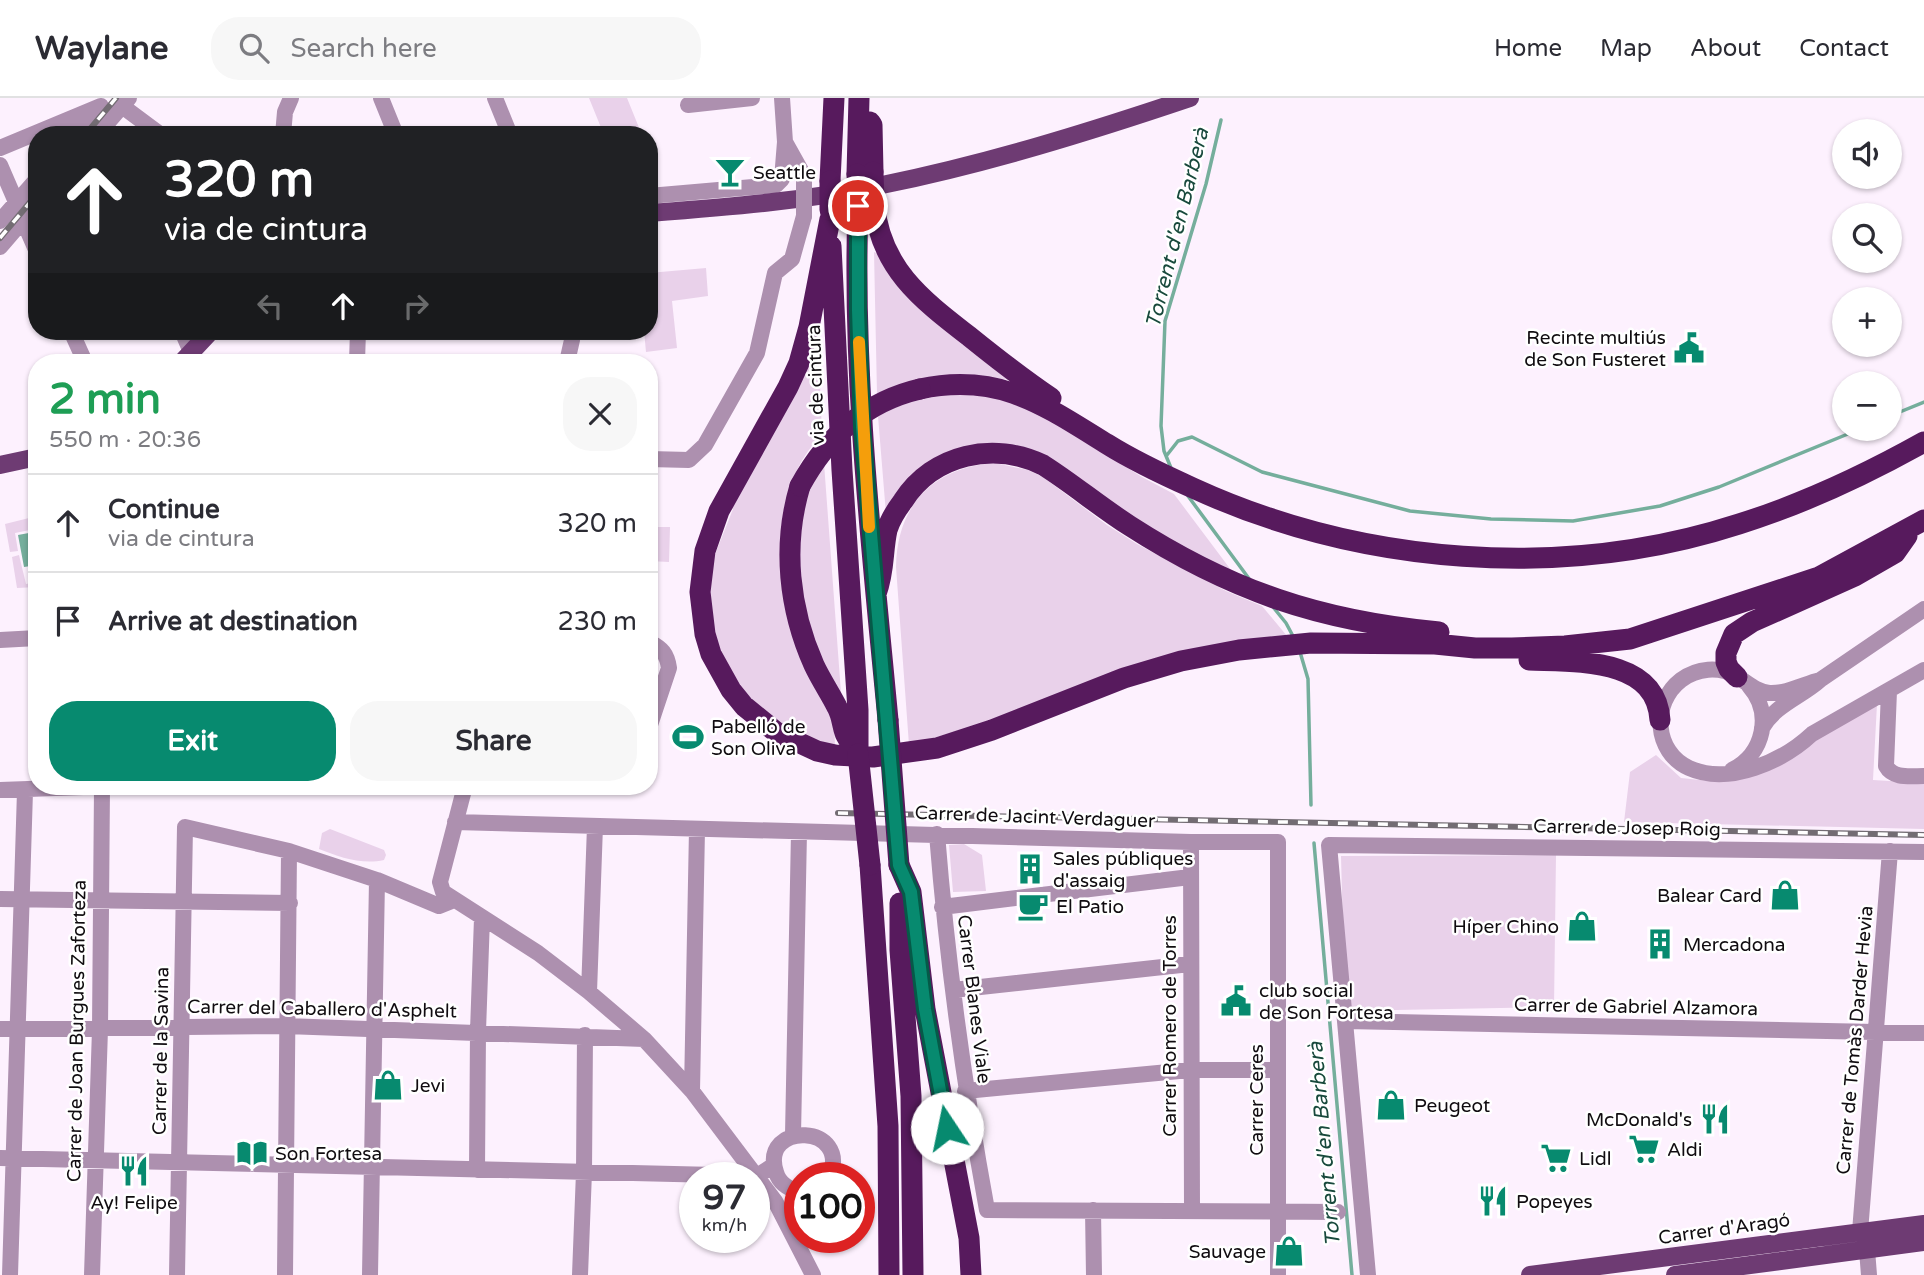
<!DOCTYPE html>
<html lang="en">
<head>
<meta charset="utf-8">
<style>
	:root { --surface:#fff; --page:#f7f7f7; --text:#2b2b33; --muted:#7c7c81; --line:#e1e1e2; --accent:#078a6f }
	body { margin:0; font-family:"Varela Round",sans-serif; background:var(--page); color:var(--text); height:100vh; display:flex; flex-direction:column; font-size:26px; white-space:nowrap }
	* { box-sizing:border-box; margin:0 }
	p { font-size:23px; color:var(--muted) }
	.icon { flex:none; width:38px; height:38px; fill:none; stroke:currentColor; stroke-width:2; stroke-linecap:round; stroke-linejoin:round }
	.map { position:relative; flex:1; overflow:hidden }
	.details { position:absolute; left:28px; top:256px; width:630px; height:441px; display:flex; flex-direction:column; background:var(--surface); border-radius:28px; box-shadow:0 2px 5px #0004 }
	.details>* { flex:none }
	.guide { position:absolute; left:28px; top:28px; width:630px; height:214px; border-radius:28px; box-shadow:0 2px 5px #0004; background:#202124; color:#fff; overflow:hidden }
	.fabs { position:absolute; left:1832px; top:21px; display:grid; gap:14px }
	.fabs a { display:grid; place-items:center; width:70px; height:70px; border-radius:50%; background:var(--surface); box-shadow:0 2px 5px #0004; font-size:35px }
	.speed { position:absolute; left:679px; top:1064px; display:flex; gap:14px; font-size:35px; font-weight:700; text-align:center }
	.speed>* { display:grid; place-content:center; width:91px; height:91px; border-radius:50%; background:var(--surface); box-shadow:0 2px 5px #0004; line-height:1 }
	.speed small { font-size:18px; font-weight:400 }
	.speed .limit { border:10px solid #d22; background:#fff; color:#111 }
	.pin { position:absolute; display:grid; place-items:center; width:60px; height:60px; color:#fff; margin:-30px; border:4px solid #fff; border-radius:50%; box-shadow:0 2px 7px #0007 }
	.me { position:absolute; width:77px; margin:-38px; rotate:349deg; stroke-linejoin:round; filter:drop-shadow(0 0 5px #0008) }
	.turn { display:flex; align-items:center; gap:24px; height:147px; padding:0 21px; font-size:32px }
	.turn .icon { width:91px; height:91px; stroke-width:2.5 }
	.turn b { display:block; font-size:49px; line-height:60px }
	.lanes { display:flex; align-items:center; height:66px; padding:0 21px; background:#0003; justify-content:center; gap:35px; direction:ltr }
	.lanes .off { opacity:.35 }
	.round { display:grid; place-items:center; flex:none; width:74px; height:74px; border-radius:28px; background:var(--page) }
	.overview { display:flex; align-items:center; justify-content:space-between; height:119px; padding:0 21px }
	h1 { font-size:42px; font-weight:700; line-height:52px; color:#1e9e55 }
	.primary-button { display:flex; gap:14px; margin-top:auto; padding:14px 21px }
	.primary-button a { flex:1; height:80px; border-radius:28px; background:var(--accent); color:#fff; font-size:28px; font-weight:700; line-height:80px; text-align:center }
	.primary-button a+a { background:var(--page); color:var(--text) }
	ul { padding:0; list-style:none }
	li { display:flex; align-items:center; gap:21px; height:98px; padding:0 21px; border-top:2px solid var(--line) }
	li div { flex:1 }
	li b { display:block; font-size:26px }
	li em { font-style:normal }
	header { display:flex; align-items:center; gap:42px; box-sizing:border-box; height:98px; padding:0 35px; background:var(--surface); border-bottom:2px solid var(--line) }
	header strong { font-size:33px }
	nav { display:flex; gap:38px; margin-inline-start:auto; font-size:24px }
	.search { width:490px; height:63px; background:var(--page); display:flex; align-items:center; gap:18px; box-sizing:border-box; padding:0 24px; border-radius:28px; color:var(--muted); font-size:26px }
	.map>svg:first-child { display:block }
	.green { fill:#e9d1ea }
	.water { fill:#75ae9c }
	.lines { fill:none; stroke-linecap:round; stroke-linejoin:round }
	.stream { stroke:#75ae9c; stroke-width:3.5 }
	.minor { stroke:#ad90af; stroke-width:16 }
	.major { stroke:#6e3b73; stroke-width:18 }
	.highway { stroke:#571a5d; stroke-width:21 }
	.rail-casing { stroke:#736c73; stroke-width:6 }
	.rail { stroke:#fff; stroke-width:3.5; stroke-dasharray:10; stroke-linecap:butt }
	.minor-bridge { stroke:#ad90af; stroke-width:16 }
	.highway-bridge { stroke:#571a5d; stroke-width:21 }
	.route-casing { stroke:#055a48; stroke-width:18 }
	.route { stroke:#078a6f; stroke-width:12 }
	.slow { stroke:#f59e0b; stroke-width:12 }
	.labels { text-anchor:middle; stroke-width:5; stroke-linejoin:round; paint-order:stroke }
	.poi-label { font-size:19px; fill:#100c10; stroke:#fff; text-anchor:start }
	.street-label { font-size:19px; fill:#100c10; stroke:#fff }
	.water-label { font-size:21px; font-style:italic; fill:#18493c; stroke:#fff }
</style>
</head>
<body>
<header>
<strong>Waylane</strong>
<div class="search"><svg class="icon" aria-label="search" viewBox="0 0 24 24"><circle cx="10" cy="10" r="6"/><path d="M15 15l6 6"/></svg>Search here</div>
<nav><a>Home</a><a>Map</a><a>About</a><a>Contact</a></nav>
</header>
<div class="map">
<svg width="1924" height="1177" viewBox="0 0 1924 1177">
	<rect width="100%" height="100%" fill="#fdf1fe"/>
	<path class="green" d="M589,0H627L642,37H604Z
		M874,154L879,156L1009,282C956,274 928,277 877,296Z
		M706,170L708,198L672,203L677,250L646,254L644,233H649V175Z
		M818,234L822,336C790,370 780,411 780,456L834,623L835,648L787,632L741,591L718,550L708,506L712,464L733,411L730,408Z
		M963,296L1001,301L1039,315L1142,379L1174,396L1234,476L990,346L886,416L878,318C906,303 931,298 963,296Z
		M824,365L841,595L836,597L803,513L797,456L808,391Z
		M995,365L1028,372L1043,379L1107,427L1137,446L1226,493L1262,508L1287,538L909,647L896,469C897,407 933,369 995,365Z
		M37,418V439L35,431L15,435L18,453L10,454L5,426Z
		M649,429H670L669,464L649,463Z
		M19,457L26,486L37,484V489L17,490L12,459Z
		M1877,606L1873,682L1924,685V731L1624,724L1630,674L1656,657L1681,680L1710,683Z
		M330,731L384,752L386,757L384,762C362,767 339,759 319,751L322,735Z
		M964,746L982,757L986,793L953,794L949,747Z
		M1556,757L1554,909L1345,913L1341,758Z"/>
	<path class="water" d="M34,434L37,467L24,469L18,437Z"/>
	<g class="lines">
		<path class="stream" d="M1890,318L1924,304
			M1167,357L1178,343L1192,339L1262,374L1410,413L1491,421L1573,423L1660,408L1719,389L1860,331
			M1171,370L1164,353L1161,328L1165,223L1206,86L1221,22
			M1188,398L1250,482
			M1273,509L1286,525L1294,540
			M1300,554L1308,581L1311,707
			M1314,745L1352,1177"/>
		<path class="minor" d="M381,0L396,37
			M495,0L510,37
			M688,7L752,0
			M122,8L161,37
			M75,37L97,12
			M97,37L129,0
			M283,37L285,14L291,0
			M785,44L804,78
			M0,50L101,8
			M0,67L16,104
			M649,98L776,87L782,81L785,44L782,0
			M23,122L37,154
			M0,123L37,81
			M0,149L37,106
			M71,233L85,264
			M182,233L191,254
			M357,264L358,233
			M567,264L572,242L571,233
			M649,361L689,362L705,347L757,255L775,175L792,161L804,118
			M0,542L37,540
			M649,544C662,550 667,556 669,570L649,630
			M1820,582C1804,586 1787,596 1769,595C1755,593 1748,585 1736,578C1719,568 1697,570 1681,582C1651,605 1654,654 1689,670C1729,688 1783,663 1812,636L1924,572
			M1889,593L1886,668C1893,681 1910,678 1924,678
			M1762,630C1775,607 1801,599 1820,582L1924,511
			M1732,672C1764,656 1773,615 1749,588
			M465,688L440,784L443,794L538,855L589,894L644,941L692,993L775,1103L813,1177
			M0,692L111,688
			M455,724L1191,744H1278V1177
			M937,736C947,862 964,987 987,1112L1338,1114
			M1191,744L1192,1113
			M0,801L290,805
			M942,809L1190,779
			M953,892L1190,866
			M589,894L595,728
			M1346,923L1924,935
			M0,931L286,928L644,941
			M692,993L697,731
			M965,993L1190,972H1277
			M793,1037L799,734
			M0,1060L757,1078L774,1067
			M477,1072L478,933L482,820
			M800,1094C788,1091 779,1085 776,1074C759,1023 853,1025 829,1080
			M1093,1112L1094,1177
			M1860,1134L1890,753
			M1867,1152L1869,1177
			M10,1177L25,693
			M92,1177L100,931L102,689
			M177,1177L185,729L289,753L377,782L439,808L454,802
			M285,1177L289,753
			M370,1177L377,782
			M580,1177L584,1074L585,937
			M1368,1177L1329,747L1924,754"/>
		<path class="major" d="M649,115C727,109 805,103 882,87C986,66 1089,34 1190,0
			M182,264L211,233
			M0,367L37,359
			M1530,1177L1924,1126
			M1675,1177L1924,1144"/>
		<path class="highway" d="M870,24L872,27L873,74
			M857,76L859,0
			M830,83L834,0
			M874,105C880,170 921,201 970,239C996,260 1023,281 1051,300
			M858,108C852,280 872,451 888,622
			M830,121L809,229L799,265L788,289L719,413L705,453L700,494L705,536L711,556L731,592L744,608L776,634L817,653L835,657L873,659L937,650L992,632L1124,580L1181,563L1239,552L1311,545L1435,546L1475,550H1512L1565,548L1630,541L1819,479L1924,422
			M831,148L842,372L858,612V656
			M920,291C999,274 1044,307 1107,346C1134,363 1164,377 1193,390C1361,467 1563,483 1739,426C1803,406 1865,377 1924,344
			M800,388C782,448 789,511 814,567C821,582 830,595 837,609C842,618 842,626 845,635C846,639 851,644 853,649
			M876,496C885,471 882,455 887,432C890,422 897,411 903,403C933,356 994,343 1043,367C1073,386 1100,409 1130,428C1231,493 1320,523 1439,534
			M1529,562C1576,564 1656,559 1660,622
			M1737,579L1729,571L1726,564V555L1734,536L1752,524L1855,478L1895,455L1907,438
			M870,767L888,1028L889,1177
			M899,767L911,794L925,911L969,1140L971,1177
			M900,805V852L911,998L913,1177"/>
		<g class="rail-casing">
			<path id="rail" d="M85,37L116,0
				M0,140L37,96
				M838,715L1924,737"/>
		</g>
		<use href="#rail" class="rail"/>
		<path class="minor-bridge" d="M804,78V118"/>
		<path class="highway-bridge" d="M873,74L874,105
			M857,76L858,108
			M830,112V83
			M800,388C827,339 864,304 920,291
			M888,622L899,767
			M858,656L870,767"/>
	</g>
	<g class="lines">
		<g class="route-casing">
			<path id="route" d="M858,108V212L862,329L899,767L911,794L925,911L947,1030"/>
		</g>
		<use href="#route" class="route"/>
		<path class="slow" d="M859,244L869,429"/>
	</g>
	<defs>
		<g id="bar-bare" transform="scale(2.415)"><path d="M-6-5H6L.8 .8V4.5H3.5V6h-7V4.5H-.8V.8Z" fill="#078a6f" stroke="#fff" stroke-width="2.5" paint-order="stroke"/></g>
		<g id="civic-bare" transform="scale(2.415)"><path d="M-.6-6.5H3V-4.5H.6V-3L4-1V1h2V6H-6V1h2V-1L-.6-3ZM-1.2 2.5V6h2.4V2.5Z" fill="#078a6f" stroke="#fff" stroke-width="2.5" paint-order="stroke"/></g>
		<g id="stadium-bare" transform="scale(2.415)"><path d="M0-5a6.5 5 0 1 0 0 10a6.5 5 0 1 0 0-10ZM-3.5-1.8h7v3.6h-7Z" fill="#078a6f" stroke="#fff" stroke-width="2.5" paint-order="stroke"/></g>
		<g id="building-bare" transform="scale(2.415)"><path d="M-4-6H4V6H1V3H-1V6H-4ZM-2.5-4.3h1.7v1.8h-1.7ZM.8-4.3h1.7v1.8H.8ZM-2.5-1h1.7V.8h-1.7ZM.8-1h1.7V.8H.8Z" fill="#078a6f" stroke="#fff" stroke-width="2.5" paint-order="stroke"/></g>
		<g id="shop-bare" transform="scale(2.415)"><path d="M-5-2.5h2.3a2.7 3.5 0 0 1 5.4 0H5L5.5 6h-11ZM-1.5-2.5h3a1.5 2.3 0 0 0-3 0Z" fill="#078a6f" stroke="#fff" stroke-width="2.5" paint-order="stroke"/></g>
		<g id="cafe-bare" transform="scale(2.415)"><path d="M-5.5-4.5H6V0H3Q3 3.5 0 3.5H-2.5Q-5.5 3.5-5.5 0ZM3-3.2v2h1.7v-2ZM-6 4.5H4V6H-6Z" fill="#078a6f" stroke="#fff" stroke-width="2.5" paint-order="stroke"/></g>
		<g id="restaurant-bare" transform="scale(2.415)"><path d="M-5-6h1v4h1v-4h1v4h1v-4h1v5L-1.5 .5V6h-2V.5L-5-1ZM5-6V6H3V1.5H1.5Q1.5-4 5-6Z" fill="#078a6f" stroke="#fff" stroke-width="2.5" paint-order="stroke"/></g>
		<g id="supermarket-bare" transform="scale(2.415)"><path d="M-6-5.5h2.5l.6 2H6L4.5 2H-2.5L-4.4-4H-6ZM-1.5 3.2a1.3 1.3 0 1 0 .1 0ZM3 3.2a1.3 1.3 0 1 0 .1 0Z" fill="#078a6f" stroke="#fff" stroke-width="2.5" paint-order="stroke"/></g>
		<g id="library-bare" transform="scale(2.415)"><path d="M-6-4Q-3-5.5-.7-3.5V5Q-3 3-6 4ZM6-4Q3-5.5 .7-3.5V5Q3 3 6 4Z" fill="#078a6f" stroke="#fff" stroke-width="2.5" paint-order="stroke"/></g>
	</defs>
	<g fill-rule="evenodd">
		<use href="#bar-bare" x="730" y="74"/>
		<use href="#civic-bare" x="1689" y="250"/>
		<use href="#stadium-bare" x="688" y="639"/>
		<use href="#building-bare" x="1030" y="771"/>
		<use href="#shop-bare" x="1785" y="797"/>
		<use href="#cafe-bare" x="1033" y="808"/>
		<use href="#shop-bare" x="1582" y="828"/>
		<use href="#building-bare" x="1660" y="846"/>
		<use href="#civic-bare" x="1236" y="903"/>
		<use href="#shop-bare" x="388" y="987"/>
		<use href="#shop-bare" x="1391" y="1007"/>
		<use href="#restaurant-bare" x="1715" y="1021"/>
		<use href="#supermarket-bare" x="1644" y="1051"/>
		<use href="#library-bare" x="252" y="1055"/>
		<use href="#supermarket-bare" x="1556" y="1060"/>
		<use href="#restaurant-bare" x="134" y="1073"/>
		<use href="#restaurant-bare" x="1493" y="1103"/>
		<use href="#shop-bare" x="1289" y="1153"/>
	</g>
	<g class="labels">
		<g class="poi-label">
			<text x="753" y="81">Seattle</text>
			<text x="1666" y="246" text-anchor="end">Recinte multiús<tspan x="1666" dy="22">de Son Fusteret</tspan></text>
			<text x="711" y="635">Pabelló de<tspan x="711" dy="22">Son Oliva</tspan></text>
			<text x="1053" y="767">Sales públiques<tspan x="1053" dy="22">d'assaig</tspan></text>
			<text x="1762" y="804" text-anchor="end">Balear Card</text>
			<text x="1056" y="815">El Patio</text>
			<text x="1559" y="835" text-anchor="end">Híper Chino</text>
			<text x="1683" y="853">Mercadona</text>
			<text x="1259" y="899">club social<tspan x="1259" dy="22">de Son Fortesa</tspan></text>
			<text x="411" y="994">Jevi</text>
			<text x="1414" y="1014">Peugeot</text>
			<text x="1692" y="1028" text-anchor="end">McDonald's</text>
			<text x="1667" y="1058">Aldi</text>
			<text x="275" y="1062">Son Fortesa</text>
			<text x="1579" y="1067">Lidl</text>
			<text x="1516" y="1110">Popeyes</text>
			<text x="134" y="1111" text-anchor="middle">Ay! Felipe</text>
			<text x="1266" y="1160" text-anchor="end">Sauvage</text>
		</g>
		<g class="street-label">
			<text transform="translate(815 287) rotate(-92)" y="7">via de cintura</text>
			<text transform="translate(1035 718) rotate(2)" y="7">Carrer de Jacint Verdaguer</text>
			<text transform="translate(1627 729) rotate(1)" y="7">Carrer de Josep Roig</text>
			<text transform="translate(975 901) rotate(83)" y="7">Carrer Blanes Viale</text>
			<text transform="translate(1636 908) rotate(1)" y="7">Carrer de Gabriel Alzamora</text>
			<text transform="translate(322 910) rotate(1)" y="7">Carrer del Caballero d'Asphelt</text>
			<text transform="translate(1169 928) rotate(-90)" y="7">Carrer Romero de Torres</text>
			<text transform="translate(76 933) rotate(-89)" y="7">Carrer de Joan Burgues Zaforteza</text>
			<text transform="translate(1854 942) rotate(-85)" y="7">Carrer de Tomàs Darder Hevia</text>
			<text transform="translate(160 953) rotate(-89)" y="7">Carrer de la Savina</text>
			<text transform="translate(1256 1002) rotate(-90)" y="7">Carrer Ceres</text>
			<text transform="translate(1724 1130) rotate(-8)" y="7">Carrer d'Aragó</text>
		</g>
		<g class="water-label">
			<text transform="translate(1177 130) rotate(-76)" y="7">Torrent d'en Barberà</text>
			<text transform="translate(1324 1046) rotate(-95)" y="7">Torrent d'en Barberà</text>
		</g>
	</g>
</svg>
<div class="fabs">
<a><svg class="icon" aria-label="sound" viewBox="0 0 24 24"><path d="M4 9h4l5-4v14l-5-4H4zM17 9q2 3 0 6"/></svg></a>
<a><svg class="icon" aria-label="search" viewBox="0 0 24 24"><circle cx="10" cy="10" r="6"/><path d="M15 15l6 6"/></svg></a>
<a>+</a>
<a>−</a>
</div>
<div class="speed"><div>97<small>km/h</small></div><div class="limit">100</div></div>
<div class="pin" style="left:858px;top:108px;background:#d93025"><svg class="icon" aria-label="arrive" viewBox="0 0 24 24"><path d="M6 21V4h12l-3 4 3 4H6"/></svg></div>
<svg class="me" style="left:947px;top:1030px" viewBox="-20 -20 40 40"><circle r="19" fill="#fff"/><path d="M0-13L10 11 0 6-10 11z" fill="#078a6f"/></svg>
<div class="guide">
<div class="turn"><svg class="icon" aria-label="ahead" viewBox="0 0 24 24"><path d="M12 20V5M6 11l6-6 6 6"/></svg><div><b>320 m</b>via de cintura</div></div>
<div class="lanes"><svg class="icon off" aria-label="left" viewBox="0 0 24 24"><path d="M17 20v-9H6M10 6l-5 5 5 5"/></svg><svg class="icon" aria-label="ahead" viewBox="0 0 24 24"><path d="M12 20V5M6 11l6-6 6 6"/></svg><svg class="icon off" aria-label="right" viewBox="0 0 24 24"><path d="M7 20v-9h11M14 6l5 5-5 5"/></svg></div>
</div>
<section class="details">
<div class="overview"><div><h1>2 min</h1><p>550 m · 20:36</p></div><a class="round"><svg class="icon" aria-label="close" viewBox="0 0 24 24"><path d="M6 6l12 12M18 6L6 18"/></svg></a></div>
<ul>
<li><svg class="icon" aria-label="ahead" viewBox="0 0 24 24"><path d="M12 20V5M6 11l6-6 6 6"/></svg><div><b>Continue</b><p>via de cintura</p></div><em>320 m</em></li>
<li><svg class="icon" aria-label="arrive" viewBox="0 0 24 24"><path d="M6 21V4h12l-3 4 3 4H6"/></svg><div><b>Arrive at destination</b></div><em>230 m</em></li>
</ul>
<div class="primary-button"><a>Exit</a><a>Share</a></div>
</section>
</div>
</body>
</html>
